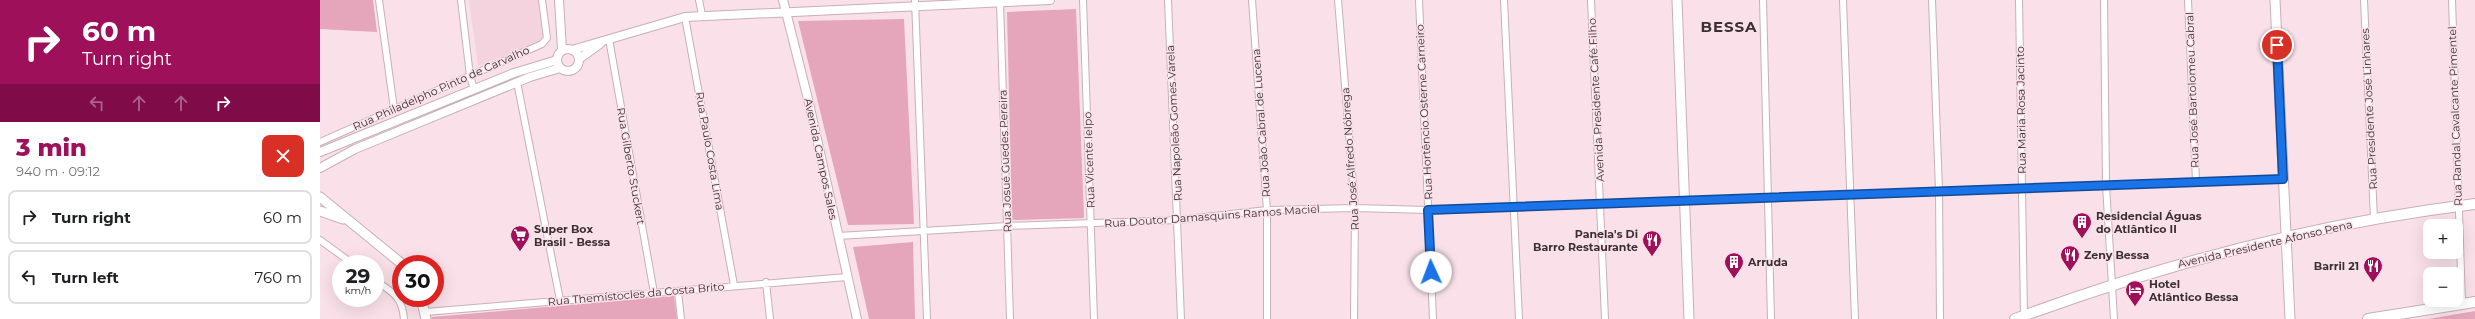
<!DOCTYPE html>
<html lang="en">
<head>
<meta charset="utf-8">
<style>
	:root { --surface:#fff; --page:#f2f2f2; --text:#202124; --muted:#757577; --line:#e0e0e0; --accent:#9f105b }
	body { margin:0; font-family:Montserrat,sans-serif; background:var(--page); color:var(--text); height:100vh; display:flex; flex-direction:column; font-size:15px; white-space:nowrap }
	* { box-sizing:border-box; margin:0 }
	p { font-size:13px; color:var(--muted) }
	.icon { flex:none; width:22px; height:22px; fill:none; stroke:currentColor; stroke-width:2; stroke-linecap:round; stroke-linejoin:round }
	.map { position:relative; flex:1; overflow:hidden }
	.drawer { display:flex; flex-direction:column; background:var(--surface); width:320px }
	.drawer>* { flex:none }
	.top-card { background:#9f105b; color:#fff; overflow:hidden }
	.fabs { position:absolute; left:2103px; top:219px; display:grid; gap:8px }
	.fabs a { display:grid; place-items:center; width:40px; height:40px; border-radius:8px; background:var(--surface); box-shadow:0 4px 16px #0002; font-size:20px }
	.speed { position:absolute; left:12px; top:255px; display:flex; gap:8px; font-size:20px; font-weight:700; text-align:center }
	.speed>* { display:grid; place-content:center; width:52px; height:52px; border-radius:50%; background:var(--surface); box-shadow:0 4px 16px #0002; line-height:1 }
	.speed small { font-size:10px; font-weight:400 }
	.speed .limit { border:6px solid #d22; background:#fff; color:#111 }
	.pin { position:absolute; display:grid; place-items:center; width:34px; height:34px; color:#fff; margin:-17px; border:2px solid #fff; border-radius:50%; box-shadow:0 1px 4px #0007 }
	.me { position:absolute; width:44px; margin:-22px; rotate:358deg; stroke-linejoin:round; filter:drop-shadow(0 0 3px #0008) }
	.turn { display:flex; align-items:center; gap:14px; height:84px; padding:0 16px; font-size:18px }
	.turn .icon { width:52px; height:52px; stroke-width:2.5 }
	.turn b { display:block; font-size:28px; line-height:34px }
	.lanes { display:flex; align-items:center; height:38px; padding:0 16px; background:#0003; justify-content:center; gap:20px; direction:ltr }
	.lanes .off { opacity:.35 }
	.round { display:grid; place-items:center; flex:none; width:42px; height:42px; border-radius:8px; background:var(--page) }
	.summary { display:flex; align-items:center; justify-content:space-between; height:68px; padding:0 16px }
	h1 { font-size:24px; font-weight:800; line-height:30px; color:var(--accent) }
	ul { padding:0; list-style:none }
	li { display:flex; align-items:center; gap:12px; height:54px; margin:0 8px 6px; padding:0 8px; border:2px solid var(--line); border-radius:8px }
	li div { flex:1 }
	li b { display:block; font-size:15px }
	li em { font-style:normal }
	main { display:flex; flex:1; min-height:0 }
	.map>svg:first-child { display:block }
	.built { fill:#f4d3de }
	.green { fill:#e5a6bb }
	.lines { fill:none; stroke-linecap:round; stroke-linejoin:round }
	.minor-casing { stroke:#c8b0b7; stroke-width:8 }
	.tertiary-casing { stroke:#c8b0b7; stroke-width:10 }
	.secondary-casing { stroke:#c8b0b7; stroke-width:11 }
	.primary-casing { stroke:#c8b0b7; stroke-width:12 }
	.minor { stroke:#fff; stroke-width:6 }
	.tertiary { stroke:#fff; stroke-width:8 }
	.secondary { stroke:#fff; stroke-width:9 }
	.primary { stroke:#fff; stroke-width:10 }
	.route-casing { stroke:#114b97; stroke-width:10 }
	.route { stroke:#1a73e8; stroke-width:7 }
	.labels { text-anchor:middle; stroke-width:3; stroke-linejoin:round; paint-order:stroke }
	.street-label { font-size:11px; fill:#3a3033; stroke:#fae1e9 }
	.poi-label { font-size:11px; font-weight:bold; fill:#3a3033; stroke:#fae1e9; text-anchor:start }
	.district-label { font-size:15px; font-weight:bold; letter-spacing:1px; fill:#3a3033; stroke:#fae1e9 }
</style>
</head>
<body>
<main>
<section class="drawer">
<div class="top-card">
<div class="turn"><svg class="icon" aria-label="right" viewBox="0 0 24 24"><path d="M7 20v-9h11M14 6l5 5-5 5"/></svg><div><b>60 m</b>Turn right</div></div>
<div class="lanes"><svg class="icon off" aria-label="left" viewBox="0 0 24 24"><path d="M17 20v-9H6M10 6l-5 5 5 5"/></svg><svg class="icon off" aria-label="ahead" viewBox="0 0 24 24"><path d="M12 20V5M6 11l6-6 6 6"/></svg><svg class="icon off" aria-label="ahead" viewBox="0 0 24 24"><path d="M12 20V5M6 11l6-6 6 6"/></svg><svg class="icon" aria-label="right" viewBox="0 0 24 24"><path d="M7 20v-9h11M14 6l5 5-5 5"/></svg></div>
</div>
<div class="summary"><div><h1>3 min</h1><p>940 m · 09:12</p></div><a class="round" style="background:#d93025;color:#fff"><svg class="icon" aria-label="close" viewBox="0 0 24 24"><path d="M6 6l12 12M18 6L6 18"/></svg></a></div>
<ul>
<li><svg class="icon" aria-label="right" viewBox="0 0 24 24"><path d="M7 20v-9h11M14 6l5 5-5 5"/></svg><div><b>Turn right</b></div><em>60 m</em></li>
<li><svg class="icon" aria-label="left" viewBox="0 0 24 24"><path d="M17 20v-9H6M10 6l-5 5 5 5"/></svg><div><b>Turn left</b></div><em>760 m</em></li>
</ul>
</section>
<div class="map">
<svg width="2155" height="319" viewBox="0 0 2155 319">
	<rect width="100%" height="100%" fill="#fae1e9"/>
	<path class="built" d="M149,0H219L224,40L158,66Z"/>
	<path class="green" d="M0,0H53L57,32L0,29Z
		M756,9L764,218L692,220L687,12Z
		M584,19L594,224L528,225L478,21Z
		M593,242L595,319H549L533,247Z
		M354,296L357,319H112L111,317Z
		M2155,311V319H2108Z"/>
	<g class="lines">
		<g class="minor-casing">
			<path id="minor" d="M59,0L74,109
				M141,0L150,76L154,89
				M379,0L382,15
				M595,0L607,319
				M763,0L774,319
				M848,0L861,319
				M932,0L947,210V319
				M1018,0L1035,208L1034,319
				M1099,0L1113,319
				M1184,0L1199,319
				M1271,0L1285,319
				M1443,0L1451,319
				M1523,0L1535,319
				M1612,0L1619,190L1620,319
				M1699,0L1704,316
				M1784,0L1786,185L1794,319
				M1868,0L1876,181
				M2044,0L2054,219
				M2132,0L2142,303
				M680,2L690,319
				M365,17L414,285
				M289,39L334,293
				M197,82L240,300
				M0,142L222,44L227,38L222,0
				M518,236L687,226L858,220L947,210L1035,208L1108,210L1963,179
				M0,240L33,264
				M55,280C73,293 82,296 84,319
				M446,282L450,319
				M358,292L361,319
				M105,312L527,277"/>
		</g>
		<g class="tertiary-casing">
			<path id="tertiary" d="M239,0L242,50
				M463,0L489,103L537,319
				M237 60a11 11 0 1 1 22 0a11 11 0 1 1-22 0Z
				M252,50L365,17L730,0
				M259,59L280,44
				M0,152L194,73L237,60
				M0,168L35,149L210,77L240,68"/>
		</g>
		<g class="secondary-casing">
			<path id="secondary" d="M1357,0L1369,319
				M1955,0L1970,319
				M0,197L82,264
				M0,211L23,219
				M101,298L106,319"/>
		</g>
		<g class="primary-casing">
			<path id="primary" d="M1695,319C1843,264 1998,223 2155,204
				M2048,319L2155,302"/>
		</g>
		<use href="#minor" class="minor"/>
		<use href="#tertiary" class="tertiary"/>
		<use href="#secondary" class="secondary"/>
		<use href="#primary" class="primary"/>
	</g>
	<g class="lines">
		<g class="route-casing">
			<path id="route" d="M1111,272L1108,210L1963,179L1957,45"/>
		</g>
		<use href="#route" class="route"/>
	</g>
	<defs>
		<g id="building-pin" transform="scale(1)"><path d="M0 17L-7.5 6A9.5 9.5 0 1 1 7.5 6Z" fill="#9f105b" stroke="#fae1e9"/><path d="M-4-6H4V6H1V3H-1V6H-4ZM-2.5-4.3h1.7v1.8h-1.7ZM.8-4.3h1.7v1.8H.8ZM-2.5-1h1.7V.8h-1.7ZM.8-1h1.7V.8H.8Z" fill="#fff"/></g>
		<g id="supermarket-pin" transform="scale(1)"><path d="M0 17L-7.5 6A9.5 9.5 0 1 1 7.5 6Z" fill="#9f105b" stroke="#fae1e9"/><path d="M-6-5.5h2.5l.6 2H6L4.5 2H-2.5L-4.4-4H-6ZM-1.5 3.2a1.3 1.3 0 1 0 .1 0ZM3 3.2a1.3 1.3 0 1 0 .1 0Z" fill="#fff"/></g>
		<g id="restaurant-pin" transform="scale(1)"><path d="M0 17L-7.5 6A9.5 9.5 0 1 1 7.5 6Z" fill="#9f105b" stroke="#fae1e9"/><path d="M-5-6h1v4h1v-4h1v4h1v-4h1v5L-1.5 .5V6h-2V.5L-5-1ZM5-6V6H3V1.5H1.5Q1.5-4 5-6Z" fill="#fff"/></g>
		<g id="hotel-pin" transform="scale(1)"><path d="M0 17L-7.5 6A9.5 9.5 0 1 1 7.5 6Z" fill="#9f105b" stroke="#fae1e9"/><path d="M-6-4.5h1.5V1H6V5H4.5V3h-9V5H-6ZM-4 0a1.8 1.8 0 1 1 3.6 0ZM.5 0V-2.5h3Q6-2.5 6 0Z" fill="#fff"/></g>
	</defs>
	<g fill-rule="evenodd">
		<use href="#building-pin" x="1762" y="222"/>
		<use href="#supermarket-pin" x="200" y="235"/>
		<use href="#restaurant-pin" x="1332" y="240"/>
		<use href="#restaurant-pin" x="1750" y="255"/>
		<use href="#building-pin" x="1414" y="262"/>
		<use href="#restaurant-pin" x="2053" y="266"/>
		<use href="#hotel-pin" x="1815" y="290"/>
	</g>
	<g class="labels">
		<g class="street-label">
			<text transform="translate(121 88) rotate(-24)" y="4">Rua Philadelpho Pinto de Carvalho</text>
			<text transform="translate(1872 90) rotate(-92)" y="4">Rua José Bartolomeu Cabral</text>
			<text transform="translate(1276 100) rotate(-93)" y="4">Avenida Presidente Café Filho</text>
			<text transform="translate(2049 109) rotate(-93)" y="4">Rua Presidente José Linhares</text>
			<text transform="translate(1701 110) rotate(-91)" y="4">Rua Maria Rosa Jacinto</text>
			<text transform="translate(1104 112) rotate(-93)" y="4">Rua Hortêncio Osterne Carneiro</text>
			<text transform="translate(2135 116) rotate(-92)" y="4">Rua Randal Cavalcante Pimentel</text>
			<text transform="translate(854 123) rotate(-93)" y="4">Rua Napoleão Gomes Varela</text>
			<text transform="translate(941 123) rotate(-94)" y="4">Rua João Cabral de Lucena</text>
			<text transform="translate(390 151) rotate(80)" y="4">Rua Paulo Costa Lima</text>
			<text transform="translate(501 159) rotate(78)" y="4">Avenida Campos Sales</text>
			<text transform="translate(1030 159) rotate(-94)" y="4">Rua José Alfredo Nóbrega</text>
			<text transform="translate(769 160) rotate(-92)" y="4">Rua Vicente Ielpo</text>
			<text transform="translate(685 161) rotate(-92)" y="4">Rua Josué Guedes Pereira</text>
			<text transform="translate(311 166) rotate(80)" y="4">Rua Gilberto Stuckert</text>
			<text transform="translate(892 216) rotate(-4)" y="4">Rua Doutor Damasquins Ramos Maciel</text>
			<text transform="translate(1945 244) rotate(-13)" y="4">Avenida Presidente Afonso Pena</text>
			<text transform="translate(316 294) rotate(-5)" y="4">Rua Themístocles da Costa Brito</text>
		</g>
		<g class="poi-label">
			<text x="1776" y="220">Residencial Águas<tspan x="1776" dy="13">do Atlântico II</tspan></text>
			<text x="214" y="233">Super Box<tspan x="214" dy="13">Brasil - Bessa</tspan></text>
			<text x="1318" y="238" text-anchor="end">Panela's Di<tspan x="1318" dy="13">Barro Restaurante</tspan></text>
			<text x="1764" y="259">Zeny Bessa</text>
			<text x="1428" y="266">Arruda</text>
			<text x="2039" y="270" text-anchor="end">Barril 21</text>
			<text x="1829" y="288">Hotel<tspan x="1829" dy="13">Atlântico Bessa</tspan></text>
		</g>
		<g class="district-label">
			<text x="1409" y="32">BESSA</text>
		</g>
	</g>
</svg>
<div class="fabs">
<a>+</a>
<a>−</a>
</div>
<div class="speed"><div>29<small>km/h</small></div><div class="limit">30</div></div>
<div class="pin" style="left:1957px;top:45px;background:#d93025"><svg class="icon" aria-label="arrive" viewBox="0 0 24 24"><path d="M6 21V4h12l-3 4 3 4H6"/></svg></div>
<svg class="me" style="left:1111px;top:272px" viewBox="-20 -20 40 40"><circle r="19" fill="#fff"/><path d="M0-13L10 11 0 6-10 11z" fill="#1a73e8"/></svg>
</div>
</main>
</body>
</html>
